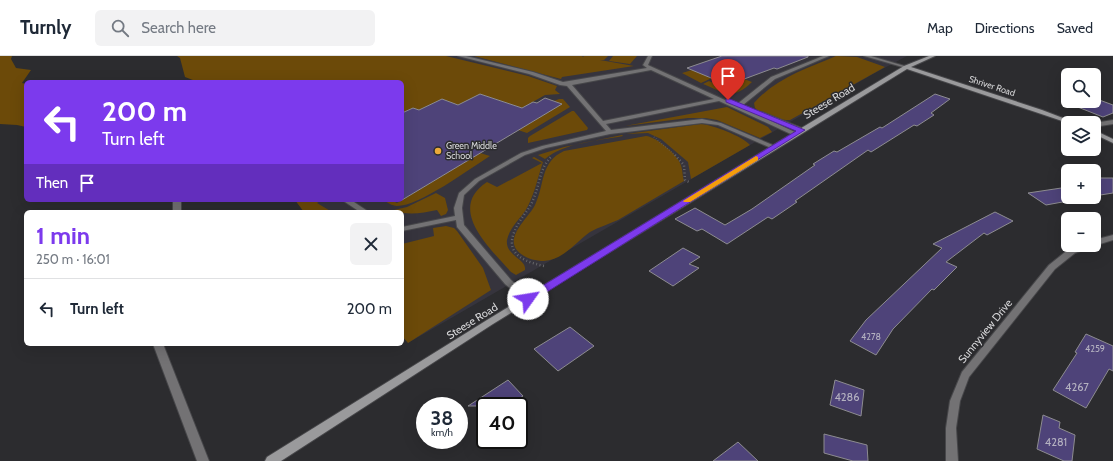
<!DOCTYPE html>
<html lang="en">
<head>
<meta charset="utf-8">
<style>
	:root { --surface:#fff; --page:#f2f2f3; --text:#1f2937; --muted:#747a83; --line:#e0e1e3; --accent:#7c3aed }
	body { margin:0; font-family:Cabin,sans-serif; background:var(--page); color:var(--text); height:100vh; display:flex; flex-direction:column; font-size:15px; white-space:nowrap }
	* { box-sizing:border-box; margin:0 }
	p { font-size:13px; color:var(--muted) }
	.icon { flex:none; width:22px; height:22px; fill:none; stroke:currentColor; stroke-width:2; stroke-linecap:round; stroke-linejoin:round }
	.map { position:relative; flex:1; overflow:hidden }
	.details { position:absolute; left:24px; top:154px; width:380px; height:136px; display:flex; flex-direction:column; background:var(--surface); border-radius:6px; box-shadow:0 4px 16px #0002 }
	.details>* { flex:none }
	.top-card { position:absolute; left:24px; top:24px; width:380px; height:122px; border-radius:6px; box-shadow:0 4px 16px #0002; background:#7c3aed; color:#fff; overflow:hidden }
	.buttons { position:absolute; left:1061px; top:12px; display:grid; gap:8px }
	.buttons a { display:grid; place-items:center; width:40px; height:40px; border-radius:6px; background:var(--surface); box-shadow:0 4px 16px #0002; font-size:20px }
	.speed { position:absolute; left:416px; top:341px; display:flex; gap:8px; font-size:20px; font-weight:700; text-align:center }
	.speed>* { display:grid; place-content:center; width:52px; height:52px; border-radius:50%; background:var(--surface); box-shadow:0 4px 16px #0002; line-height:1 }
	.speed small { font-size:10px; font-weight:400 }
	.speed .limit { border:2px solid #111; border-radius:6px; background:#fff; color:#111 }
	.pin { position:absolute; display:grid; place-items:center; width:34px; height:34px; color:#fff; margin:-41px -17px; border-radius:50% 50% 50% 0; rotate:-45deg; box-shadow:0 0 4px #0007 }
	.pin .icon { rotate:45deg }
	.me { position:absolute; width:44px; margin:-22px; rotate:58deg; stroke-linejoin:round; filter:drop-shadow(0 0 3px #0008) }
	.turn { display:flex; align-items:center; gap:14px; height:84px; padding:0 12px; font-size:18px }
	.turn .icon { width:52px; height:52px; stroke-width:2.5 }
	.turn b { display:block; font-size:28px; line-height:34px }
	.then { display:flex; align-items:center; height:38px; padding:0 12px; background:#0003; gap:8px; font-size:15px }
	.round { display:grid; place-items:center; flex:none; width:42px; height:42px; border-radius:6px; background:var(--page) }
	.summary { display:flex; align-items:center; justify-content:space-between; height:68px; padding:0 12px }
	h1 { font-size:24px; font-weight:700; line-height:30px; color:var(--accent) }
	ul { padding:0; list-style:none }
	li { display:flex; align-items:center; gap:12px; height:60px; padding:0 12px; border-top:1px solid var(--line) }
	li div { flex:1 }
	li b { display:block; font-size:15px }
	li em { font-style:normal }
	header { display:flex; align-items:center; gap:24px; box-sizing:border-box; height:56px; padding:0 20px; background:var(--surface); border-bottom:1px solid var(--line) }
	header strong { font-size:19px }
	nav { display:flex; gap:22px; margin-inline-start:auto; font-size:14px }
	.search { width:280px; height:36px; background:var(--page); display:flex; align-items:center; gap:10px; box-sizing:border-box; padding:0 14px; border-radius:6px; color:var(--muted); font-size:15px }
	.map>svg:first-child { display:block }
	.built { fill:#36343d }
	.green { fill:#6c4a09 }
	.building { fill:#4e4379; stroke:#8d8c90 }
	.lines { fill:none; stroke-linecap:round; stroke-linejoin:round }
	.lane-casing { stroke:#47474a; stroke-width:2 }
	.street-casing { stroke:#47474a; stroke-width:2 }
	.secondary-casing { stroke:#47474a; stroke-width:2 }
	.path-far1 { stroke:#646467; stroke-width:1.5; stroke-dasharray:0.5 2; stroke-linecap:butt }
	.path { stroke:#646467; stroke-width:2.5; stroke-dasharray:1 2.5; stroke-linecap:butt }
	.lane { fill:#737274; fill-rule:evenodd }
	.street { fill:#737274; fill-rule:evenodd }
	.secondary { fill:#9a9a9c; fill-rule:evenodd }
	.route { fill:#7c3aed; stroke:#51269a }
	.slow { fill:#f59e0b }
	.poi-dot { fill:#ebaa39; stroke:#2c2c2f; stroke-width:1.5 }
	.labels { text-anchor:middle; stroke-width:3; stroke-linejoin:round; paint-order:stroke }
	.far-street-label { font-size:9px; fill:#d6d6d8; stroke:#2c2c2f }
	.far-poi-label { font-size:9px; fill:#d6d6d8; stroke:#2c2c2f; text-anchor:start }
	.number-label { font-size:9px; fill:#b4b1c0 }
	.street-label { font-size:11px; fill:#d6d6d8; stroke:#2c2c2f }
	.near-number-label { font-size:11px; fill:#b4b1c0 }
</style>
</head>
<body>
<header>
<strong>Turnly</strong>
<div class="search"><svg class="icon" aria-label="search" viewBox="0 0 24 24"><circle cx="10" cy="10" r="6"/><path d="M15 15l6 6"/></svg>Search here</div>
<nav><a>Map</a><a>Directions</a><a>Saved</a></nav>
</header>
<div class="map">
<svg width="1113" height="405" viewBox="0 0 1113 405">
	<rect width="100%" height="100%" fill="#2c2c2f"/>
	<path class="built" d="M315,0H907L873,18L408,287L402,280V156H304L295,144H402V26H212Z"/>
	<path class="green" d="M0,0H12L11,3L16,12L31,14L22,27L26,28V71L17,69L0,68Z
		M177,0H446L528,20L557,30L555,34L560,38L545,39L522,52L480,38L458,49L442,43L419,54L413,52L402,57V26H198L185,21L180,2Z
		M474,0H582L583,1L584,0H608L604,4H600L634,10L562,21L561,23Z
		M613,0H637L630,8L609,5Z
		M836,0L857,1L885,11L790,64C778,64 763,60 755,52L754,47C776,22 806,13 836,0Z
		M692,14L712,22L701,27L682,17Z
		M744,23L752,26C732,45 725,37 703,28L709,25L722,31Z
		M559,43H563L570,51L527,77L518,74L562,48L554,45Z
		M727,51L768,71L772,76L760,82L717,64L705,62H688L625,70Z
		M572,55H574L588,72L587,74L528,87V82L530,80Z
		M701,68C713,69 742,80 750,89L691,123L688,106L661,83L648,77L626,78Z
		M622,79L623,80C597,85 566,86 545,103L538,99L564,91Z
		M646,80C656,81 676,97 680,107C683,113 682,119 684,125C662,138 640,151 618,164C609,168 599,171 590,176C576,186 563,204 544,205C536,205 528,203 521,198C501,183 528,163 535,149C545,128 540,106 564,95Z
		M480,97L490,100C469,113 420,150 397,150C392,150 387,146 383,144H391L397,147Z
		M534,101L543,106C538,121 535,136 528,150C522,162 510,170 507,184C505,200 527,203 525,214L516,219L511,216C490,192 446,153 487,126L497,131L542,107L532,102Z
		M436,137L445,142L448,154L446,158L441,160L437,154C422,157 407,160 394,154L407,151Z
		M295,144H322L317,147L332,156H304Z
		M446,170L454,172L457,175L483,212L491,234L408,287L402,280V188L434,180L433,172Z"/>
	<path class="building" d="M722,0H808V1L777,13L774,12L728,29L687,12Z
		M480,38L522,52L533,46L537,47L545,42L562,48L402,144V57L413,52L419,54L442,43L458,49Z
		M935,38L950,43L931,57L934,59L917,70L914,69L871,96L868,94L795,145L797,146L772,163L768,161L727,188L702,173L697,175L675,163L695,152L725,169L752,153L815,109L813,108L834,95L837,96L880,71L882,72Z
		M1094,42L1113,49V57L1103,61L1065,46L1094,45Z
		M1094,122H1113V137L1094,140Z
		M1068,131V145L1046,149L1028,137Z
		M995,156L1013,165L987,179L984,177L946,206L957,211L934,234L932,233L893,273L876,299L850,285L866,264L942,192L933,188Z
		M683,192L700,201L689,208L699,212L673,230L649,215Z
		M570,271L594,290L558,315L534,293Z
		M1086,278L1113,290V315L1109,313L1086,352L1053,334L1077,297L1075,296Z
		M508,324L523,340L508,350H468Z
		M835,324L864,334L861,360L830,349Z
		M1043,359L1060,366L1059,372L1075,379L1072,405H1064L1037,393Z
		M824,378L867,389L868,405H853L824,397Z
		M738,386L758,405H713Z"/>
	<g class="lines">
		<g class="lane-casing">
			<path id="lane" d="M458,0H466L533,16L563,26L647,12L643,9L648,0H652L648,9L650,10L736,49L771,21L823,0H829L775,23L743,49L750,52L745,53L797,77V79H793L719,45L606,68L611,74L702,63L721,67L775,90V92H771L718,69L702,67L610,78L546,92L525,99L479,125L464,139L462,152L464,169L511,224L531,241L532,243L531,245H525L505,228L457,171L456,164L402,175V171L455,160L454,152L459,137L475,123L521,97L542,90L606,75L567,30L560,29L529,18ZM651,14L714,43L603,65L572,29Z
				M864,0H871L908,11L906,12Z
				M762,56L804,73L805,74L804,75H800L760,59V57Z
				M1113,64V68L1094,71V67Z
				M342,144H351L369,156H360Z"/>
		</g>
		<g class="street-casing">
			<path id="street" d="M173,144H181V156H173Z
				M1113,179V184L1097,189H1092H1094V184Z
				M1081,189H1092L1091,191L1075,197L1055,213L969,321L960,345L956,372L958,405H946V372L950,345L962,316L1049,209L1069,193Z
				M153,288H163L209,405H197Z"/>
		</g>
		<g class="secondary-casing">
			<path id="secondary" d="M929,0H935L911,11L1042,54L1076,67H1068L907,13L493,268L281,405H265L267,401L487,264L793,77L904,10Z
				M1094,74L1113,83V87L1094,78Z"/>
		</g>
		<path class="path-far1" d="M654,81L676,100"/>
		<path class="path" d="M675,99L684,109L685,124L689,126
			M544,210C516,204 502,193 520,165C524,158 530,152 533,144C540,129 539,112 552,100"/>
		<use href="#lane" class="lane"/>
		<use href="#street" class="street"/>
		<use href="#secondary" class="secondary"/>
	</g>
	<path class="route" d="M726,43H730L805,74L531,246H524L523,243L524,241L796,75L726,46Z"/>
	<path class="slow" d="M756,100L758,101V104L690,146H684L683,145Z"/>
	<circle class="poi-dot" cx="438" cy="95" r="4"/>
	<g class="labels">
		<g class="far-street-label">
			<text transform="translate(992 30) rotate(18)" y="3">Shriver Road</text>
		</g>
		<g class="far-poi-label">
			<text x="446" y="93">Green Middle<tspan x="446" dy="10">School</tspan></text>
		</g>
		<g class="number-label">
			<text x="871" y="284">4278</text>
			<text x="1095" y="296">4259</text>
		</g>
		<g class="street-label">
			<text transform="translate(829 45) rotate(-31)" y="4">Steese Road</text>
			<text transform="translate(472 265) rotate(-32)" y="4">Steese Road</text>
			<text transform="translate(985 275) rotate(-51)" y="4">Sunnyview Drive</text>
		</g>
		<g class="near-number-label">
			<text x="1077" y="335">4267</text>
			<text x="847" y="345">4286</text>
			<text x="1056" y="390">4281</text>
		</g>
	</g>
</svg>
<div class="buttons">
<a><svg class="icon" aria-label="search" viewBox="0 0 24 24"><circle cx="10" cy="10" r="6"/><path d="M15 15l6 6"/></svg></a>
<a><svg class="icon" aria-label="layers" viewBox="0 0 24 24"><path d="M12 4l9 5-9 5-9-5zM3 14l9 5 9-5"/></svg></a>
<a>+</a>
<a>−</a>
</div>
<div class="speed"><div>38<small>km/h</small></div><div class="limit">40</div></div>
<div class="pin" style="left:728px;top:44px;background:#d93025"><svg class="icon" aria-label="arrive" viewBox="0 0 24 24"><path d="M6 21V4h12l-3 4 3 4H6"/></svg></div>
<svg class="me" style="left:528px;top:243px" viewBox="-20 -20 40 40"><circle r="19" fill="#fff"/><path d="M0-13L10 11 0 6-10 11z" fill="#7c3aed"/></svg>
<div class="top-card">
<div class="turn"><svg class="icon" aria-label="left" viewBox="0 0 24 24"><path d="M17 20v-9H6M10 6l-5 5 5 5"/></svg><div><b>200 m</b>Turn left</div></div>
<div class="then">Then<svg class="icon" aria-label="arrive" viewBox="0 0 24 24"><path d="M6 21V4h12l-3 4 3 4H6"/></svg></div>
</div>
<section class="details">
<div class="summary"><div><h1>1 min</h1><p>250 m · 16:01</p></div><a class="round"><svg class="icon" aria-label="close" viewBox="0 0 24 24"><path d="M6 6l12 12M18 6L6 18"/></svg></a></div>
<ul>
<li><svg class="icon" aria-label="left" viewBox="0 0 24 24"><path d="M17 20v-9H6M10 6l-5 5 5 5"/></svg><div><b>Turn left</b></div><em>200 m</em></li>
</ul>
</section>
</div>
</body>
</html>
